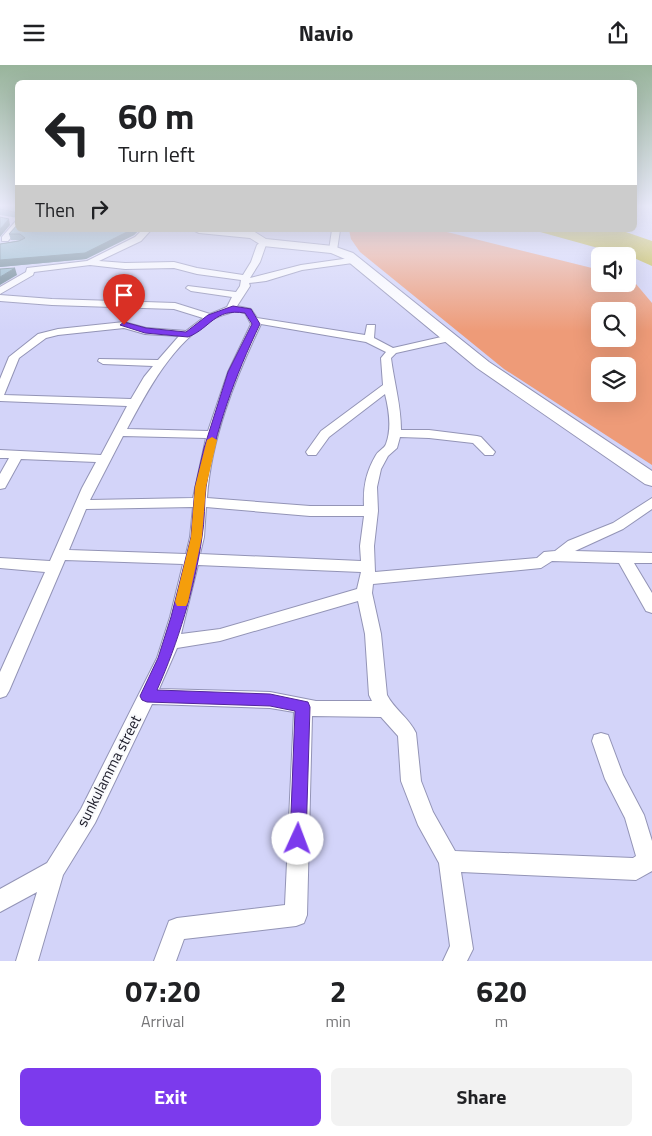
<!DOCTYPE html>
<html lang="en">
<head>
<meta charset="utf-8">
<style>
	:root { --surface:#fff; --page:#f2f2f2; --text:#202124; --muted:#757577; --accent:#7c3aed }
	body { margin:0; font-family:"Titillium Web",sans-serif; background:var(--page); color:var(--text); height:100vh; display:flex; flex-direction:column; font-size:19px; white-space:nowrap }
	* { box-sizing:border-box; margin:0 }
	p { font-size:16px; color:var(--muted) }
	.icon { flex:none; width:28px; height:28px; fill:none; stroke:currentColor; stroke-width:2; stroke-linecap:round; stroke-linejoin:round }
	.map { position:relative; height:896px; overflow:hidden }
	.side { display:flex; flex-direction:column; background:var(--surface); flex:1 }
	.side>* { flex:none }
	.banner { position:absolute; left:15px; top:15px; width:622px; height:152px; border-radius:8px; box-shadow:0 5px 20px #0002; background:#fff; color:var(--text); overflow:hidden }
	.tools { position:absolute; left:591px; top:182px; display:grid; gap:10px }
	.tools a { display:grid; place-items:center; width:45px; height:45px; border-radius:8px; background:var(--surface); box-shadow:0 5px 20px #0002; font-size:25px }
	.pin { position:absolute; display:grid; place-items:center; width:42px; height:42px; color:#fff; margin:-51px -21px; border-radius:50% 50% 50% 0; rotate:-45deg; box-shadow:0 0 5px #0007 }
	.pin .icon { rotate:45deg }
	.me { position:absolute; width:55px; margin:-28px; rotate:2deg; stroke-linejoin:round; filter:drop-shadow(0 0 4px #0008) }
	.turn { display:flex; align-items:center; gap:18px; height:105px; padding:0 20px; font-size:22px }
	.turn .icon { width:65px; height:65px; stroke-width:2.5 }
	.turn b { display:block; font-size:35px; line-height:42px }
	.then { display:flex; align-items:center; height:48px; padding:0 20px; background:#0003; gap:10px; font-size:19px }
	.eta { display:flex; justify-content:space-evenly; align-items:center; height:85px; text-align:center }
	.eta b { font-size:30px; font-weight:700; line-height:35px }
	.cta { display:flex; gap:10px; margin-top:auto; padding:10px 20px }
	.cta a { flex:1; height:58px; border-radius:8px; background:var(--accent); color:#fff; font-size:20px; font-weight:700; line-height:58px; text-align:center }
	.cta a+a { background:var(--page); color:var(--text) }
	header { display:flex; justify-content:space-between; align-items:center; height:65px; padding:0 20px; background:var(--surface); font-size:22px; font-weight:700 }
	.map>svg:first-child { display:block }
	.green { fill:#ee9b78; fill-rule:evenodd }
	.water { fill:#c1b427 }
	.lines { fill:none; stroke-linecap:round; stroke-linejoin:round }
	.street-casing { stroke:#9394b6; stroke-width:2 }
	.secondary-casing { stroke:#9394b6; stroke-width:2 }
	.street { fill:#fff; fill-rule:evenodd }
	.secondary { fill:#fff; fill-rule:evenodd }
	.wall { fill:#779aa8 }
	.shaded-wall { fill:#617d88 }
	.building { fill:#8ab3c3; stroke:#617d88 }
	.route { fill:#7c3aed; stroke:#51269a }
	.slow { fill:#f59e0b }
	.labels { text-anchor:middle; stroke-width:4; stroke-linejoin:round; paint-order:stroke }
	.street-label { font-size:15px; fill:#1c1c29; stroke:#f8f9fc }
</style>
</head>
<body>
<header><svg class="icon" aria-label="menu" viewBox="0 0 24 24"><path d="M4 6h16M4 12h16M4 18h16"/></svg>Navio<svg class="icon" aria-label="share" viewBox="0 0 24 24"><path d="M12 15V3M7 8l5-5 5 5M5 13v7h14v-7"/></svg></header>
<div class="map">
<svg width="652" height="896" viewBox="0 0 652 896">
	<rect width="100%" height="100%" fill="#d3d4f9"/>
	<path class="green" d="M349,165H439L600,205V219H628V212L631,213L652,238V400L504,304L360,187L351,174ZM600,246H628V274H600ZM600,301H628V329H600Z"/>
	<path class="water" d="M533,165H620L652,176V201L634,193Z"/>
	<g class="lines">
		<g class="street-casing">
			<path id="street" d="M15,157H18V164L8,176H2V172Z
				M142,165H151L141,176L99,196L125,198L174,197L197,203L243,210L251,197L257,180L263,175L267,177L260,197L250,213L301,200L357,192L361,195L360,197L302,205L266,216L249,218L250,221L237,241L251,244L257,253L365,270L367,260H375L374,273L393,283L450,270L455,273L454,275L396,288L391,293C394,317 401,340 401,365H429L477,371L481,372L495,387L493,390H485L473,378L429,373L400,372L397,383L388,391L381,404L377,422L378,446L374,481L375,507L537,493L544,487L555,486L568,476L613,458L652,433V444L623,464L575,486L652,488V498H634L652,528V548L646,546L619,498L552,496L541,503L373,519L372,528L381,569L387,630C394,644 409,653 416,668L421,716L433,747L455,786L633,793L636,791L625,753L605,714L592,676L594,670L601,668L608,670L623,710L644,750L652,776V806L636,815L461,807L473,884L467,896H443L450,881L439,798L418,760L401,716L398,671L381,652L312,651L307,850L304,858L296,861L184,874L176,896H154L169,856L177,853L285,840L294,647L270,643L152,639L95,758L63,810L38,896H16L37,827L0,847V824L47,798L81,744L157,593L170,552L183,499L65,495L9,626L6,631L0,633V607L45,507L0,503V493L50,496L82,423L96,397L21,394L5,423L0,424V409L9,393H0V385L101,390L127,341L0,336V314L9,292L38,269L58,264L124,257L146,263L186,266L203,253L174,244L52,240L0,236V230L52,234L175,238L210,249L227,242L232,232L191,226L186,223L188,221L236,227L240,221L241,215L197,209L174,203L125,204L90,200L34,207L33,210L0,229V222L26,207L27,203L87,196L135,172ZM235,246L245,248L251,259L228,307L208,366L127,364C149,323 172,279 213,254C219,251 228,249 235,246ZM261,259L366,277L386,287L381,293L383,320L321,366L306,387L308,390H316L329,372L385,329C389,345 392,363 386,379C384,384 379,385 376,390C366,407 363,422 364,441H310L207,433C211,373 235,314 261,259ZM124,263L145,269L179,271L158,295L99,294L98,296L103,299L153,301L144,312L131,334L4,330L19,293L46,273L58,270ZM123,371L206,373L193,433L90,435ZM193,442L190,472L186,489L69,485L86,444ZM206,442L310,451H364L360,481L361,496L200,489L204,472ZM198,500L361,507L357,524L220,564L181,569ZM358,536L365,569L369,630L372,636H316L270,627L159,624L177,583L220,576Z
				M332,165H340L337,185L333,188L329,185Z"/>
		</g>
		<g class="secondary-casing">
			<path id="secondary" d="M193,165L253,166L266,174L333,181L353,188L489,297L652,406V421L645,419L477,303L345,194L331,188L263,181L250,173L199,168Z"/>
		</g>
		<use href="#street" class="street"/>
		<use href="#secondary" class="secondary"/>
	</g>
	<path class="wall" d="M0,141H18V153L0,150Z
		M139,165L134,170L86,194L0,202V179L21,175H11L9,169Z"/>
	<path class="shaded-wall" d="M9,154L10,160L0,172V164Z
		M131,165H139L134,170L86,194L0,202V195Z
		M15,203L17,210L0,220V212Z"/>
	<path class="building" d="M0,141H18V148L0,144Z
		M0,152L9,154L0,164Z
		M18,159V165H131L85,188L0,195V179L19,176L25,173L20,169H9Z
		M15,203L0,212V204Z"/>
	<linearGradient id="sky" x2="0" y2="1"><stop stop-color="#98b49b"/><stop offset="0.53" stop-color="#ebecfc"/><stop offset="1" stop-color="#ebecfc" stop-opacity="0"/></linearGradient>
	<rect width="652" height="266" fill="url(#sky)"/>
	<path class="route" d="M233,241L251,244L260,259C235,311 215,365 206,422C204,438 205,455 202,472C195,522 178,578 157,625L270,629L308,637L310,642L306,774L304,780L298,782L292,780L290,774L295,646L270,641L147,637L142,635L140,631L158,593L171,552L191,472L195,422L204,383L228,307L252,259L245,248C214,243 211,263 188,272L145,268L120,260L124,257L146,263L186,267L208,250Z"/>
	<path class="slow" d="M212,372L217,375L206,422L202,472L188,537L186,541H177L175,537L191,472L195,422L207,375Z"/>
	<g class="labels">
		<g class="street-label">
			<text transform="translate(109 706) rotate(-63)" y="5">sunkulamma street</text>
		</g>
	</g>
</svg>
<div class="tools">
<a><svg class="icon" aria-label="sound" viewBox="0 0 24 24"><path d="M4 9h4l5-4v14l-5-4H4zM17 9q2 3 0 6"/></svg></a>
<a><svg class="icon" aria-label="search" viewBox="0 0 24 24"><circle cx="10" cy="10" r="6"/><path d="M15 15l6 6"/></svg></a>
<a><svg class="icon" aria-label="layers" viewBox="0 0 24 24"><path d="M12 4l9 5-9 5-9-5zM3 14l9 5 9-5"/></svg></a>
</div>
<div class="pin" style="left:124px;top:260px;background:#d93025"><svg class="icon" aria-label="arrive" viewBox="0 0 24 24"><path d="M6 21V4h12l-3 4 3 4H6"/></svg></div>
<svg class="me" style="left:298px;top:774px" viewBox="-20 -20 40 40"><circle r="19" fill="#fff"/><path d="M0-13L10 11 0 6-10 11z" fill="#7c3aed"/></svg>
<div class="banner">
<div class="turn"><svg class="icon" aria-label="left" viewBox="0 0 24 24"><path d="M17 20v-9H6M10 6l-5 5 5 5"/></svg><div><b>60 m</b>Turn left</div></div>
<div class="then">Then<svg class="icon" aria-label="right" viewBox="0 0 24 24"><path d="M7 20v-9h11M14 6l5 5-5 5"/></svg></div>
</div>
</div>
<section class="side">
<div class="eta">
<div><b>07:20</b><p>Arrival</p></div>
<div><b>2</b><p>min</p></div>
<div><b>620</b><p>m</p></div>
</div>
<div class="cta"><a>Exit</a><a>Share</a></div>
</section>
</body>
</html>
